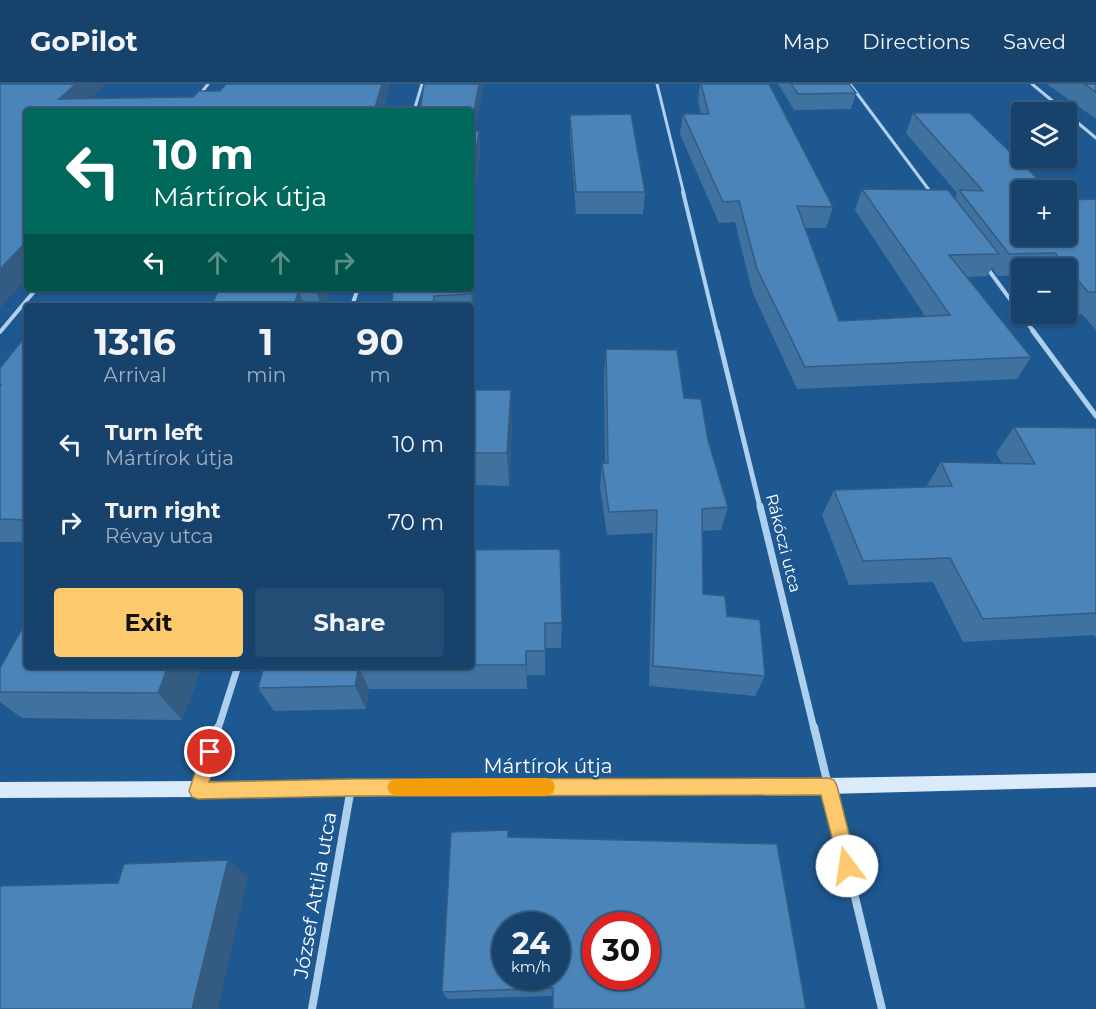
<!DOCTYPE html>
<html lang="en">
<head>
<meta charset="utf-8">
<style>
	:root { --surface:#16426c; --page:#234d74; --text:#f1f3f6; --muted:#9eb0c2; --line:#355b7f; --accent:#fcc96d }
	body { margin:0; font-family:Montserrat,sans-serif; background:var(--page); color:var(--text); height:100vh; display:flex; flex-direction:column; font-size:22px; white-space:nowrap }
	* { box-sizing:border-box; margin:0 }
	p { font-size:20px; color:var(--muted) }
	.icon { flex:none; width:33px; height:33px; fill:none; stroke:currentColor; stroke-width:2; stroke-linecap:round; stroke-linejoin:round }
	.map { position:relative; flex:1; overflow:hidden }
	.panel { position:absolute; left:24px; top:219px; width:450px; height:366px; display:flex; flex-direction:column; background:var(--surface); border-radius:6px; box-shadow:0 2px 4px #0004,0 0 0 2px var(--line) }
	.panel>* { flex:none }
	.guide { position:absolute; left:24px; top:24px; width:450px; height:183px; border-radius:6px; box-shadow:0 2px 4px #0004,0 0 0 2px var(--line); background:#00695c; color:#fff; overflow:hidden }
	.fabs { position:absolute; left:1011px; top:18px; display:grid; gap:12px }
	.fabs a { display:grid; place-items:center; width:66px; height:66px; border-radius:6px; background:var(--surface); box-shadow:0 2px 4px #0004,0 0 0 2px var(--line); font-size:30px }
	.speed { position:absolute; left:492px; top:828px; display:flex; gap:12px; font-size:30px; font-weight:700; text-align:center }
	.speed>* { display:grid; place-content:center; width:78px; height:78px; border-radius:50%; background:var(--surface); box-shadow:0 2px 4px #0004,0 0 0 2px var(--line); line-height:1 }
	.speed small { font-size:15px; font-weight:400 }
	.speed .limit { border:9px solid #d22; background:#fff; color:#111 }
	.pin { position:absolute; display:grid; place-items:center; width:51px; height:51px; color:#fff; margin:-26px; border:3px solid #fff; border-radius:50%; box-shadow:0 2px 6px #0007 }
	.me { position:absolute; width:66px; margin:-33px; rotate:346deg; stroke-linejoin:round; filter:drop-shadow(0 0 4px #0008) }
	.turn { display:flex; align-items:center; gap:21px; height:126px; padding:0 30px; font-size:27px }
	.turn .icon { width:78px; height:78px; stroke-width:2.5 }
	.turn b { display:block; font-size:42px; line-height:51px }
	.lanes { display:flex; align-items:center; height:57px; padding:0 30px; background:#0003; justify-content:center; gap:30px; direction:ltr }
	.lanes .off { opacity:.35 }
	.eta { display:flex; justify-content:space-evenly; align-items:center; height:102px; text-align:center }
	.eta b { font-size:36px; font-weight:700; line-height:42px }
	.button { display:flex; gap:12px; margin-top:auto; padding:12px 30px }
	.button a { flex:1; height:69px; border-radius:6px; background:var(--accent); color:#111; font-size:24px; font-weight:700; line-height:69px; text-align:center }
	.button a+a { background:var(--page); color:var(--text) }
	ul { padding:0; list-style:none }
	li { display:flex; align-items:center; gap:18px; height:78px; padding:0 30px }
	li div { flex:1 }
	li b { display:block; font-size:22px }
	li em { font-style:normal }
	header { display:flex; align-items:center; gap:36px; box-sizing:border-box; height:84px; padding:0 30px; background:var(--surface); border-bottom:2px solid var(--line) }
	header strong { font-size:28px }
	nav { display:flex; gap:33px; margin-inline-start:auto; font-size:21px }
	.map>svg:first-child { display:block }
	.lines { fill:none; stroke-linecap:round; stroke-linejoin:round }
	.street-far4 { stroke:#aecfed; stroke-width:3 }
	.street-far3 { stroke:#aecfed; stroke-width:4 }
	.street-far2 { stroke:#aecfed; stroke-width:5 }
	.street-far1 { stroke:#aecfed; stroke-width:7 }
	.street { stroke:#aecfed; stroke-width:8 }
	.secondary { fill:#dbeafa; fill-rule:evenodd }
	.wall { fill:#40729f }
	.shaded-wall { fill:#345c82 }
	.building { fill:#4b84b9; stroke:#345c82; stroke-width:1.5; fill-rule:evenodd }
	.route { fill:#fcc96d; stroke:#a48347; stroke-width:1.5 }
	.slow { fill:#f59e0b }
	.labels { text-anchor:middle; stroke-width:5; stroke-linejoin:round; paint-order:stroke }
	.street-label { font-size:16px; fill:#fff; stroke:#1e5890 }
	.near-street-label { font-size:20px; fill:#fff; stroke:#1e5890 }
</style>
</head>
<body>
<header>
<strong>GoPilot</strong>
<nav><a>Map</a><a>Directions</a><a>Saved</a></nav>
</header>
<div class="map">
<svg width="1096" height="925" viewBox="0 0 1096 925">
	<rect width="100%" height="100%" fill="#1e5890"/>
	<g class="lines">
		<path class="street-far4" d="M657,0L684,110
			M850,0L932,110
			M1032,0L1066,28
			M198,13L208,0
			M414,27L422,0
			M1066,29L1096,54"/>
		<path class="street-far3" d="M683,108L717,248
			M985,181L1034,248
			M352,222L358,204
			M0,248L37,204"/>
		<path class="street-far2" d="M717,247L760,423
			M1033,247L1096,332"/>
		<path class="street-far1" d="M760,422L814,645
			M218,645L238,582"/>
		<path class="street" d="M814,643L882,925
			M199,703L218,643
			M312,925L351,704"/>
		<path class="secondary" d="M1096,689V703L828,710L0,714V698L828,694Z"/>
	</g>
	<path class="wall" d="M424,0H483L475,47H479L480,66L474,119L473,233H471V222H391Z
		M700,0H769L833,123L826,144H805L839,237L925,232L855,126L862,105L955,115L957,109L906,49L913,29H970L1022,152L1096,115V246L1082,230H1073L1066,221V184H1022V191L998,192L992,184L987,192L967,193L1031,273L1017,295L797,305L752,207L735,138L719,139L680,50L683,30H701L698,16Z
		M778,0H849L856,9L851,25L794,26Z
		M1047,0H1096V35Z
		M570,31L645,108L643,130H576L570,51Z
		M220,204H330L325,222H211Z
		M27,259V458H0V284Z
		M606,265L684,314L708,356L728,423L721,446L702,447L703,510L727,532L765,592L755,612L649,602L653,449L607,451L600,403L602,379H605L604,289Z
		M471,306L512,339L509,402L471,401Z
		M1014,343L1096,344V554L1094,551L963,558L933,498L849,501L822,431L834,406L926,403L941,378L1002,379L996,369Z
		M471,493L562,539L561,564H545V591H527V605H369L366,625L274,627L258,604L264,582H471Z
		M27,582H202L182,636L22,634L0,618V584Z
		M509,753L777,760L553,912L448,915L442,908Z"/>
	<path class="shaded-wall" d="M76,0H106L77,27L59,15Z
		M382,0H391L383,27H374Z
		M479,0H483L472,66L471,44Z
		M479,47L480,66L474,119L473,233L471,210L472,98Z
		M27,157V194L0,224V185Z
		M317,204H330L325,222H321L316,206Z
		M299,206L304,222H295L294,221Z
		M511,306L512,339L509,402L507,369Z
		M526,567L527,591V605L526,581Z
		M168,582H202L182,636L158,609Z
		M359,582L369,605L366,625L355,602Z
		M228,776L248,792L218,925H192Z"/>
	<path class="building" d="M0,0H76L59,15L193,13L199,7H220L226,0H382L374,27H27V157L0,185Z
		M424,0H479L471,44V27H420Z
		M701,0H769L833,123L797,122L839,237L950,231L862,105L948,106L999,170L949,171L1031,273L805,283L757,185L739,117L723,118L683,30H709Z
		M791,0H849L856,9L798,10Z
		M1084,0H1096V8Z
		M913,29H970L1049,106H1022V152H1066V116L1096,115V208H1088L1055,169L1009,170L959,106L983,107Z
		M631,30L645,108H576L570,31Z
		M471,47H479L472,98L471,210L434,212L433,222H391L394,204H471Z
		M220,204H317L316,206H299L294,221L287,222H211Z
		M21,258L27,259V436L0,435V302L2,301H0V284Z
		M606,265L677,266L684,314L701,315L708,356L728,423L702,425L703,510L725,512L727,532L760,536L765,592L653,582L657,426L609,428L602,379H608Z
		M471,306H511L507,369H471Z
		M1014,343L1096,344V529L983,535L950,474L863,477L834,406L952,402L941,378L1035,380Z
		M560,465L562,539H545V567H526V581H471V493L473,466Z
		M27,536V582H168L158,609L0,608V584Z
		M264,582H359L355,602L258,604Z
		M508,746V753L777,760L806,925H553V904L442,908L451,748ZM506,842H556V892H506ZM596,842H646V892H596Z
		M228,776L192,925H0V802L118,799L124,780Z"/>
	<path class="route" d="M210,660L216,662L219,668L209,698L352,695L828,694L834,696L837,702L857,782L854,788L847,791L841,788L821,711L352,712L198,715L192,713L189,707L204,662Z"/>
	<path class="slow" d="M546,694L553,697L555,703L553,709L546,712H396L390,709L387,703L390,697L396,695Z"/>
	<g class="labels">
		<g class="street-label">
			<text transform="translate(784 459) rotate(76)" y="6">Rákóczi utca</text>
		</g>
		<g class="near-street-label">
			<text x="548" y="689">Mártírok útja</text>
			<text transform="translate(315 811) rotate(-80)" y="7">József Attila utca</text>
		</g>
	</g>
</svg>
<div class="fabs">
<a><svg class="icon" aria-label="layers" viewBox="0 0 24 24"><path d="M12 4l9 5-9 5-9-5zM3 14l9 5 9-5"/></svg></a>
<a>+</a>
<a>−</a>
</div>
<div class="speed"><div>24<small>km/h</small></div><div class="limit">30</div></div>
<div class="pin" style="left:210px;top:668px;background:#d93025"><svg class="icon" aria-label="arrive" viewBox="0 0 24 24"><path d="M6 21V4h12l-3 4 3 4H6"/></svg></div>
<svg class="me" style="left:847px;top:782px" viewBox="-20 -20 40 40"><circle r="19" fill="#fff"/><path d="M0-13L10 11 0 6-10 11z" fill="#fcc96d"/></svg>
<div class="guide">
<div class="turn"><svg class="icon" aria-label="left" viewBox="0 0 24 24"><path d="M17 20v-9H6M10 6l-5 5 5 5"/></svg><div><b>10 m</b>Mártírok útja</div></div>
<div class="lanes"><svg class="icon" aria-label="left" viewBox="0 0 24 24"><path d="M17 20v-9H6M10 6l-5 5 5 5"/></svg><svg class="icon off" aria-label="ahead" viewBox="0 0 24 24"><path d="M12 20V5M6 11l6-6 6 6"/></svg><svg class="icon off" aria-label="ahead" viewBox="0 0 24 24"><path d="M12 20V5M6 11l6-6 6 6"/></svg><svg class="icon off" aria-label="right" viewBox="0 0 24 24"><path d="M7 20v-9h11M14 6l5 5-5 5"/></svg></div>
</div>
<section class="panel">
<div class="eta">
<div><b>13:16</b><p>Arrival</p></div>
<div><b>1</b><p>min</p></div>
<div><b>90</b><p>m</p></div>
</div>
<ul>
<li><svg class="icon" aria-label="left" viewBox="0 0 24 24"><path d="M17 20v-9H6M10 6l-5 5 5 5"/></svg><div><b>Turn left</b><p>Mártírok útja</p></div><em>10 m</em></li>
<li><svg class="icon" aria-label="right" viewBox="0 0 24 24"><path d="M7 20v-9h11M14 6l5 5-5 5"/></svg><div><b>Turn right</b><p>Révay utca</p></div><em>70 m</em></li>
</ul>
<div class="button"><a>Exit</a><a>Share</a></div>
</section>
</div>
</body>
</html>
